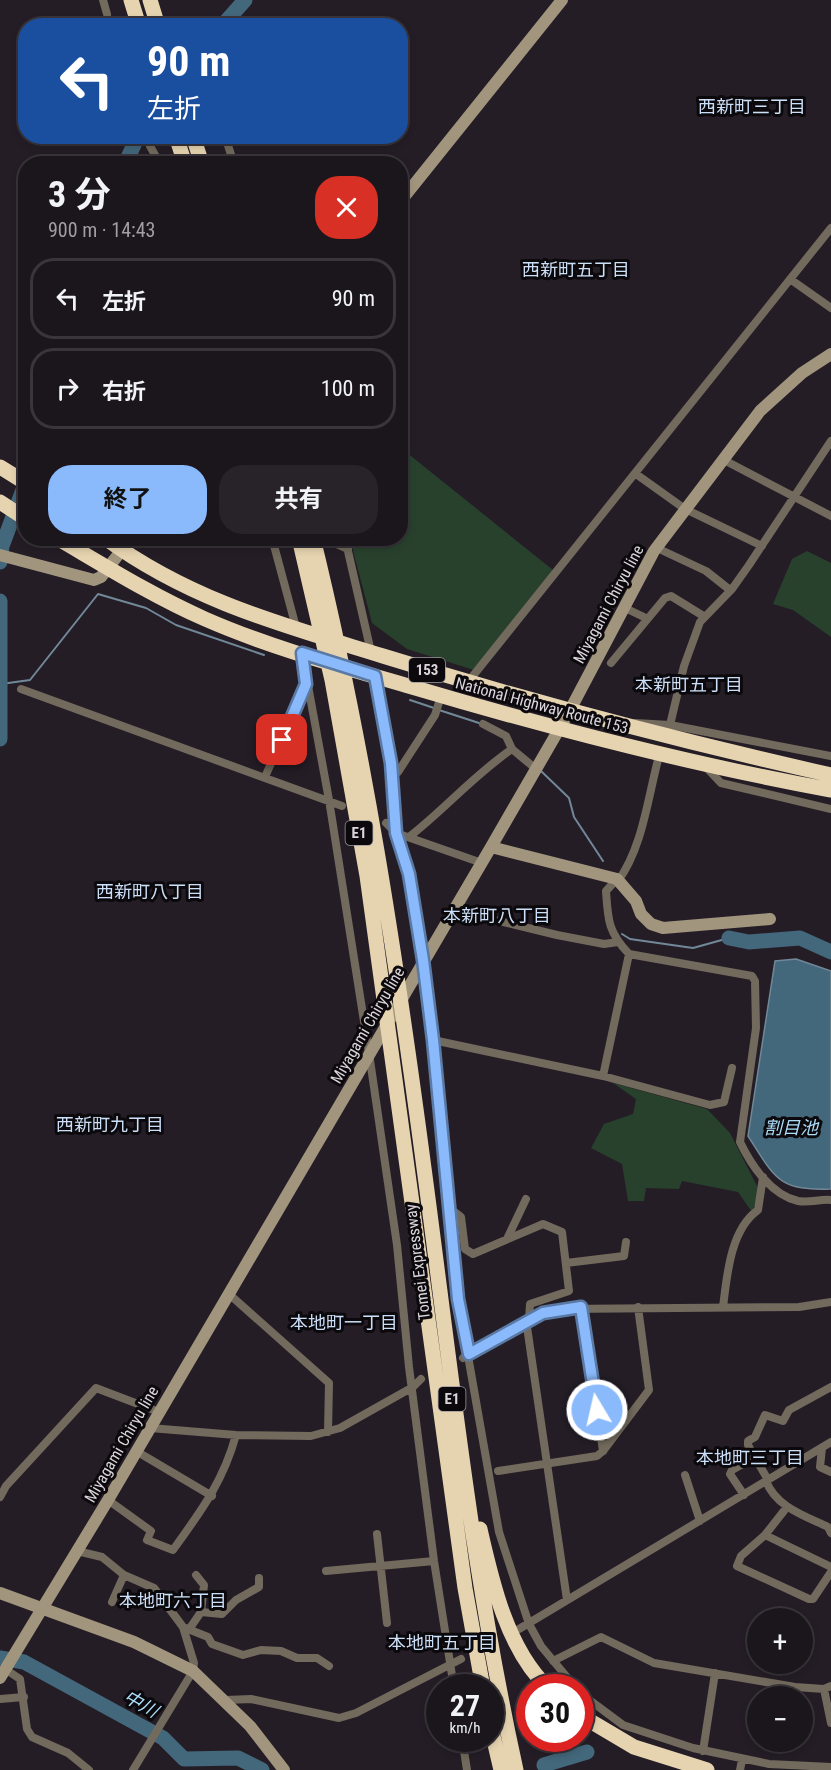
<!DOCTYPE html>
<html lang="ja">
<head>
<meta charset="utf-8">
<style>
	:root { --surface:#1b161c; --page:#282329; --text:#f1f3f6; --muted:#a09fa3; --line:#39353b; --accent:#8abafc }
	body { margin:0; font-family:"Roboto Condensed","Noto Sans JP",sans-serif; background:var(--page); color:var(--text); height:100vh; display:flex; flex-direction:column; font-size:22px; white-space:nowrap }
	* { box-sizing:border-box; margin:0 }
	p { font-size:20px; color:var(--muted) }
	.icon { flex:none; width:33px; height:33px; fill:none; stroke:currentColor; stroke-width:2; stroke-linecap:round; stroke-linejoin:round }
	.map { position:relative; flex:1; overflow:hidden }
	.details { position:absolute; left:18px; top:156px; width:390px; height:390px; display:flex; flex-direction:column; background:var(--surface); border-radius:24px; box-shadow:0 3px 9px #0003,0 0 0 2px var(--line) }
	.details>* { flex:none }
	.banner { position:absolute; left:18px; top:18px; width:390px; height:126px; border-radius:24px; box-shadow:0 3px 9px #0003,0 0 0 2px var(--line); background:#1a4fa0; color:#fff; overflow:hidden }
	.tools { position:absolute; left:747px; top:1608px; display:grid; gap:12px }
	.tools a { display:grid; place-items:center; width:66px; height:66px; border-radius:50%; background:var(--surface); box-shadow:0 3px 9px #0003,0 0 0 2px var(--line); font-size:30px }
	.speed { position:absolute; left:426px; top:1674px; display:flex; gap:12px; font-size:30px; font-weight:700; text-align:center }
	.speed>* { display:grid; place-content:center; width:78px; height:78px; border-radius:50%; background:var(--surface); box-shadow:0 3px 9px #0003,0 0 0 2px var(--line); line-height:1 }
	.speed small { font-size:15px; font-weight:400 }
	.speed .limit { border:9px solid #d22; background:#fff; color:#111 }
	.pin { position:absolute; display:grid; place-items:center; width:51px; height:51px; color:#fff; margin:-26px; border-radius:12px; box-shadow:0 3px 9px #0006 }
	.me { position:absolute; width:66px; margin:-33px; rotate:351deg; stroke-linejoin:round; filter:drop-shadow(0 0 4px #0008) }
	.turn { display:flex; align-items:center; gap:21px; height:126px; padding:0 30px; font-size:27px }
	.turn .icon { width:78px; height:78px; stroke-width:2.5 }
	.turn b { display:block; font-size:42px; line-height:51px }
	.round { display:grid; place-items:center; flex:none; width:63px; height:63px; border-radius:24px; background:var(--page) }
	.summary { display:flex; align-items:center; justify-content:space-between; height:102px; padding:0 30px }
	h1 { font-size:36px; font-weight:700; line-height:45px }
	.cta { display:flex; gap:12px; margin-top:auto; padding:12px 30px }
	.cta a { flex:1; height:69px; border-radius:24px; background:var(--accent); color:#111; font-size:24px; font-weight:700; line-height:69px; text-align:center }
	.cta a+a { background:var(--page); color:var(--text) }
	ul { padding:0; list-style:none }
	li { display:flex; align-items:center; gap:18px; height:81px; margin:0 12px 9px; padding:0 18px; border:3px solid var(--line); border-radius:24px }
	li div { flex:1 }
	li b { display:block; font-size:22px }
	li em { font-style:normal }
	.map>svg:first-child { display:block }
	.green { fill:#28412d }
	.water { fill:#43677b; stroke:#718898; stroke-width:1.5 }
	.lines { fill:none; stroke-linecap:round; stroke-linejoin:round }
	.stream { stroke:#718898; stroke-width:2 }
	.river { stroke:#43677b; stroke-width:15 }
	.street { stroke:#726a5c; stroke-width:8 }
	.secondary { stroke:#a1957e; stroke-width:12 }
	.highway { stroke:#e6d4b0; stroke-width:15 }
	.route-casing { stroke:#5a79a4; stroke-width:15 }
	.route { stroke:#8abafc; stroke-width:10 }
	.labels { text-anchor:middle; stroke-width:6; stroke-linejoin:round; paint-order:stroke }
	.shield { fill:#0c090c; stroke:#9d989e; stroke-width:1.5 }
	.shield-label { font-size:15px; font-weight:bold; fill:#dbd6dc }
	.street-label { font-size:16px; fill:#dbd6dc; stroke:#0c090c }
	.neighbourhood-label { font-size:18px; fill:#ccdff8; stroke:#0c090c }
	.water-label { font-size:18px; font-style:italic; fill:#abddfa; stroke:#0c090c }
</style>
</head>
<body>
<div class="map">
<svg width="831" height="1770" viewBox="0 0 831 1770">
	<rect width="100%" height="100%" fill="#241d26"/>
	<path class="green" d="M401,448L553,570L474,670L407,649L372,623L350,539L400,538Z
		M807,551L831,563V637L793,610L773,604L792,559Z
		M613,1083L707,1109L730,1133L760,1192L752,1212L738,1192L682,1181L679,1189L646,1188L644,1201H628L622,1164L591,1148L604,1124L633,1114L636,1099Z"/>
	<path class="water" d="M796,959L831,971V1189C778,1191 775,1178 748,1136L775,961Z"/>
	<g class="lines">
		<path class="stream" d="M1,684L30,680L98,594L146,608L176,625L264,655
			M410,700L434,708
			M439,710L479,723
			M541,771L569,798L574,817L603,861
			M622,934L630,939L693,948L729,938"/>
		<path class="river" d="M222,26L245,0
			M125,164L138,136
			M0,562L2,546L26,482
			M0,601V739
			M729,938L749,942L800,938L831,952
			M0,1658L24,1662L163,1738L184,1759L238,1758L262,1770
			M544,1765L587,1752"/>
		<path class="street" d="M103,0L107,14
			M225,136L234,164
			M150,146L160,164
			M790,279L831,308
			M722,459L831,516
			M636,474L685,509L762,546
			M272,538L297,631
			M345,538L371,652
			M330,541L348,549
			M657,548L706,571L730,590
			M625,608L646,618
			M302,653L329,800L369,1053L397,1245L409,1367L434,1561L454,1688
			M611,663L665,598L671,596L705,617
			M375,676L391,763L396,833L409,874L423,961L433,1040L458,1299L499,1532L529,1624L541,1646L576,1688
			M468,682L831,228
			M21,689L342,806
			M635,723L670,725L831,756
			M483,724L506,736L512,749L536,769
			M670,725L684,666L700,622L732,589L749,565L831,441
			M704,765L721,783L831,809
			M392,773L398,772L435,715L441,696
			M265,777L306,684
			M386,823L396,833L482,863
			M409,837C445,809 474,775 512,749
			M617,879L606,891C608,920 608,932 629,954L752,976L755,981L756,1028L740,1142C751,1165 771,1195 798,1201C809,1203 820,1199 831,1200
			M618,881C643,847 648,796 659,756
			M454,910L557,935L604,944L618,942
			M433,1040L603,1076L710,1105L724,1102L732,1068
			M603,1076L629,954
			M448,1207L461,1217L465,1249L473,1254L543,1224L562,1232L569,1291L530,1304L529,1319
			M507,1239L526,1199
			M566,1263L624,1256L626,1242
			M229,1294L329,1383L328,1432
			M581,1307L603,1451
			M723,1307C727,1276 730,1230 758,1210L763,1177
			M526,1320L567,1600
			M463,1358L526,1320L561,1309L799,1307L831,1302
			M150,1428L236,1435L311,1436L340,1428L413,1387L421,1379
			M822,1448L820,1467L831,1472
			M136,1451L212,1496
			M498,1471L597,1456L603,1451L649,1390L638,1307
			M685,1475L700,1521
			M768,1480L748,1445V1441L755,1437L765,1415L783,1421L789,1410L831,1387
			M766,1481C776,1507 805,1516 828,1527L831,1533
			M744,1495L730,1474L732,1470L755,1457
			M0,1497L6,1486L96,1388L159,1412
			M108,1500L151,1531L147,1540L173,1550C201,1511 223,1482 236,1435
			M787,1507L765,1535L741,1556L737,1566L809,1599H813L831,1572
			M377,1534L387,1623
			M765,1535L831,1567
			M77,1551L102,1557L124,1575L154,1588L183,1627L194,1663L193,1671L133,1770
			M326,1571L434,1561
			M112,1602L124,1575
			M201,1612L222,1614L236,1600L259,1587V1578
			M183,1627L208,1637L212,1644L243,1655L261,1650L281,1651L297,1658H317L329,1666
			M190,1628L201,1612L204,1585L196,1575
			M519,1629L831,1442
			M553,1661L601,1637L654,1663L795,1687L824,1689L831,1686
			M5,1669L20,1679L27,1729L32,1737L68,1753L89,1770
			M824,1689L831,1723
			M580,1693L623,1725L693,1748L769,1764L831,1767
			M0,1699L24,1697
			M226,1700L251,1699L339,1718L356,1713L461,1659
			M462,1738L467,1770
			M703,1751L715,1673
			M740,1770L742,1760"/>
		<path class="secondary" d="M400,202L562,0
			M0,555L94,580L101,577L131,538
			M491,847L617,879L636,901L641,914L651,924L663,928L770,919
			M0,1593L134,1642L193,1671L250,1726L284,1770
			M0,1678L108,1500L491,847L569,712L654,551L760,411L802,373L831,354"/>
		<path class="highway" d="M131,0L139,26
			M150,0L158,26
			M176,136L185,164
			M193,136L202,164
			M0,467L26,483
			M0,502L26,519
			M57,538C105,566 153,596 205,619C271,648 343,667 412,687C550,728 689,764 831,790
			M105,538C191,601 283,625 383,656C531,702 680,741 831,775
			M299,538L332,680L367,876L465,1588L483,1688
			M313,538C364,746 396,957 424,1168C451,1370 472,1571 516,1770
			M480,1529C492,1582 507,1649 548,1688
			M580,1715L634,1747L707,1770
			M490,1723L501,1770"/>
	</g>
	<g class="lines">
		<g class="route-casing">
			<path id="route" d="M282,740L306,684L302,653L375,676L391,763L396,833L409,874L423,960L433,1040L458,1299L469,1354L543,1313L581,1307L597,1410"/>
		</g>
		<use href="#route" class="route"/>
	</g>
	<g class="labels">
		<g class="shield">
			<rect x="409" y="658" width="36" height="24" rx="4.5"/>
			<rect x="345.5" y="821" width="27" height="24" rx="4.5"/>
			<rect x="438.5" y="1387" width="27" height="24" rx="4.5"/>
		</g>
		<g class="shield-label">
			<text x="427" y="675">153</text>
			<text x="359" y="838">E1</text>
			<text x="452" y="1404">E1</text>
		</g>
		<g class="street-label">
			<text transform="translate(608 604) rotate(-62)" y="6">Miyagami Chiryu line</text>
			<text transform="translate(542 705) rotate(15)" y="6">National Highway Route 153</text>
			<text transform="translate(367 1025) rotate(-60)" y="6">Miyagami Chiryu line</text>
			<text transform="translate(417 1262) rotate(-97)" y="6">Tomei Expressway</text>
			<text transform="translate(121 1444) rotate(-60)" y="6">Miyagami Chiryu line</text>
		</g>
		<g class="neighbourhood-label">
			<text x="752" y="113">西新町三丁目</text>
			<text x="576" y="276">西新町五丁目</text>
			<text x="689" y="691">本新町五丁目</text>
			<text x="150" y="898">西新町八丁目</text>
			<text x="497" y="922">本新町八丁目</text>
			<text x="110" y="1131">西新町九丁目</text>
			<text x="344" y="1329">本地町一丁目</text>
			<text x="750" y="1464">本地町三丁目</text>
			<text x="173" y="1607">本地町六丁目</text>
			<text x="442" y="1649">本地町五丁目</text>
		</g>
		<g class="water-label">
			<text x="791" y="1134">割目池</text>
			<text transform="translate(141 1704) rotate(29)" y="6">中川</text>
		</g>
	</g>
</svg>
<div class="tools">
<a>+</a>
<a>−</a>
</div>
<div class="speed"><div>27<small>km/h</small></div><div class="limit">30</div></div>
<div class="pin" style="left:282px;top:740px;background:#d93025"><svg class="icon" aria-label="arrive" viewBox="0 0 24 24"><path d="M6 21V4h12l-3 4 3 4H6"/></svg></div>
<svg class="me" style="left:597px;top:1410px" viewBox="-20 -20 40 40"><circle r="17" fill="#8abafc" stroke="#fff" stroke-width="3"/><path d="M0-11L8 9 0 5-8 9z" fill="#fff"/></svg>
<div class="banner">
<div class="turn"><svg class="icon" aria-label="left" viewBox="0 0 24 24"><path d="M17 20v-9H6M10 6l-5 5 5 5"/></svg><div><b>90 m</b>左折</div></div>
</div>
<section class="details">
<div class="summary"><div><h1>3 分</h1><p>900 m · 14:43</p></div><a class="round" style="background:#d93025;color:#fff"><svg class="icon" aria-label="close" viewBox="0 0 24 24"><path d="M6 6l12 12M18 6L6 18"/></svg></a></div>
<ul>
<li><svg class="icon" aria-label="left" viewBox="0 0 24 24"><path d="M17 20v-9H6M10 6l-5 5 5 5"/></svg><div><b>左折</b></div><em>90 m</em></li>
<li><svg class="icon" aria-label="right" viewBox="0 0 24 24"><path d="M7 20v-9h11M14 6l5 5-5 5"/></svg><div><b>右折</b></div><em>100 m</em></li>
</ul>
<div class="cta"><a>終了</a><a>共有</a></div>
</section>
</div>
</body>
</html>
